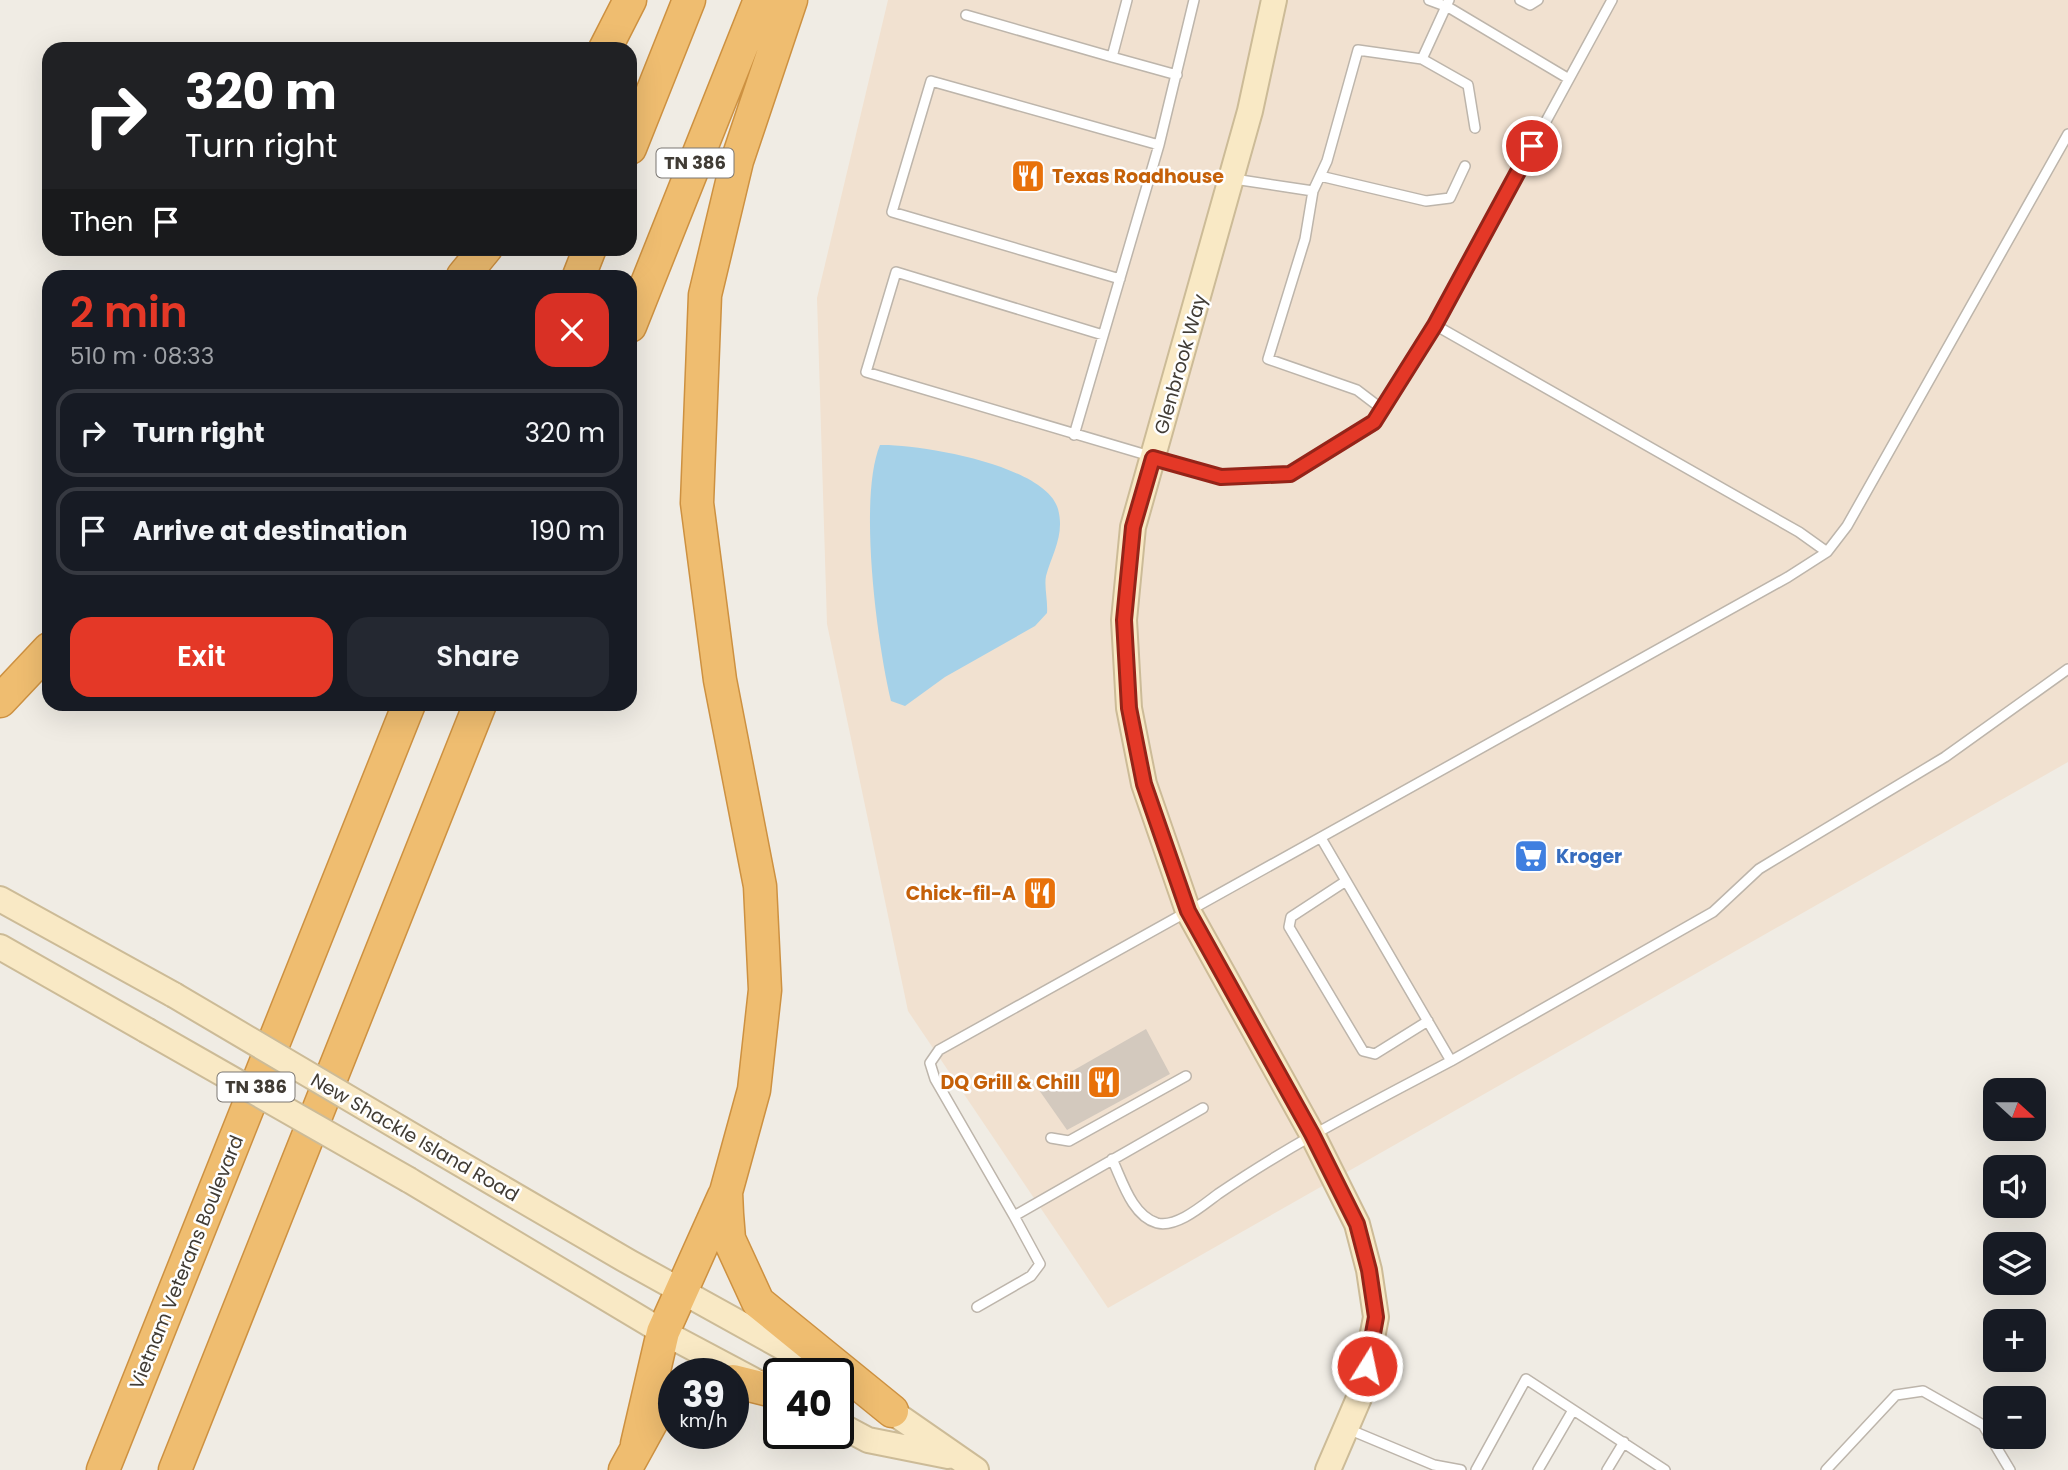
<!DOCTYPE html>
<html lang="en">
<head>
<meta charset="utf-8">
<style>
	:root { --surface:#171b24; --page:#242831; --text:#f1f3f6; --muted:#9ea1a6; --line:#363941; --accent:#e43827 }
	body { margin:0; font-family:Poppins,sans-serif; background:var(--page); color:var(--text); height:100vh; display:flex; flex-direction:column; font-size:26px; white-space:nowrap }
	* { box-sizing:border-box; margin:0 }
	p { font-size:23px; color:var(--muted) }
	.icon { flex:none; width:38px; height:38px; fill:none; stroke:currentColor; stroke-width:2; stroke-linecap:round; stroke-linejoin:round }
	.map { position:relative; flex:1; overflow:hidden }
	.panel { position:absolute; left:42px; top:270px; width:595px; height:441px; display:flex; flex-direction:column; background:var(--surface); border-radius:21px; box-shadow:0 7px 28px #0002 }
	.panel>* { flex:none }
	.hud { position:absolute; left:42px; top:42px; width:595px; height:214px; border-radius:21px; box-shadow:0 7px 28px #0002; background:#202124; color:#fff; overflow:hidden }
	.needle { width:46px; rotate:111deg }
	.buttons { position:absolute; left:1983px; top:1078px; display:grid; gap:14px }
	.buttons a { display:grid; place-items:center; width:63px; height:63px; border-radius:14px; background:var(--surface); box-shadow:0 7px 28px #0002; font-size:35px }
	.speed { position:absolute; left:658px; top:1358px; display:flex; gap:14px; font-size:35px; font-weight:700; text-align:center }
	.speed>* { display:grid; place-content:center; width:91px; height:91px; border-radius:50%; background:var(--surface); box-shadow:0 7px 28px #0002; line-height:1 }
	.speed small { font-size:18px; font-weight:400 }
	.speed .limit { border:4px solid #111; border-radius:10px; background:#fff; color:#111 }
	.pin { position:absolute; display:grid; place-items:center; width:60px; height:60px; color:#fff; margin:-30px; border:4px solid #fff; border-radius:50%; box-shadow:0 2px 7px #0007 }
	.me { position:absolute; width:77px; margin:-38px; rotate:10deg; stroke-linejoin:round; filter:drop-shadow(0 0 5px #0008) }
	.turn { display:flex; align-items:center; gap:24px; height:147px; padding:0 28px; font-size:32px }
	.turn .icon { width:91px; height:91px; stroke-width:2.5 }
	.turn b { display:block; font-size:49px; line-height:60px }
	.then { display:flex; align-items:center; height:66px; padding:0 28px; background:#0003; gap:14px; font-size:26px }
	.round { display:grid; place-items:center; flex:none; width:74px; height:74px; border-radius:21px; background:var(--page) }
	.headline { display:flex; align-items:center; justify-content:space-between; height:119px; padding:0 28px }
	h1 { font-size:42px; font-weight:600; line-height:52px; color:var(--accent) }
	.cta { display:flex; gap:14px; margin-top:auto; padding:14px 28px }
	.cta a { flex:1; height:80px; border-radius:21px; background:var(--accent); color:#fff; font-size:28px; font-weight:600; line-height:80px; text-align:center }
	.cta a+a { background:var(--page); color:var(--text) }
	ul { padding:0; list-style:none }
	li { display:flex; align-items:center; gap:21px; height:88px; margin:0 14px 10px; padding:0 14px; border:4px solid var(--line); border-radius:21px }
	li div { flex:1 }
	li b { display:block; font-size:26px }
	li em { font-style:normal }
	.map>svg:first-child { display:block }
	.commercial { fill:#f1e1d0 }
	.water { fill:#a5d1e8 }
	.building { fill:#d3c9be }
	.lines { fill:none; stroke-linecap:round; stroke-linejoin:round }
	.lane-casing { stroke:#bdb5ab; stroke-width:12 }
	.secondary-casing { stroke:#ccbb97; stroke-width:28 }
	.highway-casing { stroke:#cd9141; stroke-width:35 }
	.lane { stroke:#fff; stroke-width:9 }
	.secondary { stroke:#f9e9c5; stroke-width:24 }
	.highway { stroke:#efbd70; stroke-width:32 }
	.secondary-bridge-casing { stroke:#ccbb97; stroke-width:28; stroke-linecap:butt }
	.secondary-bridge { stroke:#f9e9c5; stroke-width:24 }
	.route-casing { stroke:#942419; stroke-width:18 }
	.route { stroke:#e43827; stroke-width:12 }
	.labels { text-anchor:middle; stroke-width:5; stroke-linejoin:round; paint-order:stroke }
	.shield { fill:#fff; stroke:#7a7672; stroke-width:2 }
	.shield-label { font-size:18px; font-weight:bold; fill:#413c35 }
	.food-label { font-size:19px; font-weight:bold; fill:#c56008; stroke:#fff; text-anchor:end }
	.street-label { font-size:19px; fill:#413c35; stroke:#fff }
	.shop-label { font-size:19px; font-weight:bold; fill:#366cbe; stroke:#fff; text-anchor:start }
</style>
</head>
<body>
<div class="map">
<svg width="2068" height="1470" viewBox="0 0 2068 1470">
	<rect width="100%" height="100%" fill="#f0ece4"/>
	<path class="commercial" d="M888,0H2068V762L1108,1308L908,1011L827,624L817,298Z"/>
	<path class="water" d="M880,445C919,444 1046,465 1058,509C1065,535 1052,554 1046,576C1044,586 1048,602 1047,613L1035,626L945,677L905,706L891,701C877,643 858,498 880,445Z"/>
	<path class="building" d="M1146,1029L1170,1074L1067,1130L1039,1090Z"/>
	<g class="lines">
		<g class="lane-casing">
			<path id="lane" d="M1429,0L1448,7L1569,79
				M1520,0L1530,5L1538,0
				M966,15L1112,57L1127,0
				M1112,57L1177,75
				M1422,59L1468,85L1475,128
				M1159,145L1194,0
				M1320,176L1426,201L1450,198L1465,166
				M1234,179L1313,191L1327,161L1358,50L1422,59L1449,0
				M1313,191L1305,239L1268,359L1357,390L1382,409
				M1435,325L1799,532L1827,552
				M1103,335L896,272L866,372L1221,477L1290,474L1374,422L1435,325L1612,0
				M1074,435L1159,145L931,81L892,212L1120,279
				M1346,881L1291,917L1289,927L1363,1051L1375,1054L1428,1021
				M1451,1061L1713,912L1759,869L1945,757L2068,669
				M1051,1138L1069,1141L1186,1076
				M1112,1159C1122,1180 1132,1216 1157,1223C1177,1228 1203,1205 1218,1194C1292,1143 1372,1103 1451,1061L1321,838
				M1014,1216L935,1079L930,1063L939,1050L1788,577L1827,552L1847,526L2068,134
				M977,1307L1031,1276L1040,1264L1014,1216L1203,1108
				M1348,1429L1434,1465L1461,1470
				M1476,1470L1526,1379L1665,1470
				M1538,1470L1573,1410
				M1607,1470L1624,1442
				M1826,1470L1896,1395L1923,1391L1983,1425L2010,1470"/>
		</g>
		<g class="secondary-casing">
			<path id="secondary" d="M1274,0L1250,111L1133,527L1124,620L1129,708L1144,784L1188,911L1312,1134L1357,1224L1369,1270L1376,1317L1362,1391L1328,1470
				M0,899L174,995
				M0,947L146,1030
				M435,1149L629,1262L824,1370
				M409,1180L663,1332L757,1382
				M878,1402L976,1470
				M838,1424L868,1440L948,1456"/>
		</g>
		<g class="highway-casing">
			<path id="highway" d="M791,0L737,161L705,295L697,503L720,680L760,886L765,990L754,1090L726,1192L727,1214L729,1239L758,1302L892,1411
				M605,49L630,0
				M630,148L689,0
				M463,276L486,248
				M579,276L590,248
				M630,326L760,0
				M0,701L49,649
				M733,1381L773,1391
				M637,1444L663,1332L724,1196
				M103,1470L409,704
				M175,1470L480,704
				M625,1470L657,1412L674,1390"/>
		</g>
		<use href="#lane" class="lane"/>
		<use href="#secondary" class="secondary"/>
		<use href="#highway" class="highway"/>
		<g class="secondary-bridge-casing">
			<path id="secondary-bridge" d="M174,995L435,1149
				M146,1030L409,1180"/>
		</g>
		<use href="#secondary-bridge" class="secondary-bridge"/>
	</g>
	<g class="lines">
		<g class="route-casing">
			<path id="route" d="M1367,1366L1376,1317L1369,1270L1357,1224L1312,1134L1188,911L1144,784L1129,708L1124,620L1133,527L1153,458L1221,477L1290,474L1374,422L1435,325L1532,146"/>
		</g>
		<use href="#route" class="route"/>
	</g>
	<defs>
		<g id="restaurant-square" transform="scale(1.75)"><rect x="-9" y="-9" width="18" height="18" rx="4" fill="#e8710a" stroke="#fff"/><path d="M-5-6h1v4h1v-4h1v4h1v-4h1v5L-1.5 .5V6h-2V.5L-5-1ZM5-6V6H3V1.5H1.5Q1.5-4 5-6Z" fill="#fff"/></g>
		<g id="supermarket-square" transform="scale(1.75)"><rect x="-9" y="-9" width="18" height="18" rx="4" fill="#3f7fe0" stroke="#fff"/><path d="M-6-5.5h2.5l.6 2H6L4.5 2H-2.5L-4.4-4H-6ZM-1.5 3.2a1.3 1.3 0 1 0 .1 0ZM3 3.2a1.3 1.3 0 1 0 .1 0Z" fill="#fff"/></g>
	</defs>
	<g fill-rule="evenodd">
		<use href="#restaurant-square" x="1028" y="176"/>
		<use href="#supermarket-square" x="1531" y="856"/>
		<use href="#restaurant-square" x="1040" y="893"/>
		<use href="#restaurant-square" x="1104" y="1082"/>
	</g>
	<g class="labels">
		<g class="shield">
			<rect x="656.5" y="148.5" width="77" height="29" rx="5"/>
			<rect x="217.5" y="1072.5" width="77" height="29" rx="5"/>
		</g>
		<g class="shield-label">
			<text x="695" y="169">TN 386</text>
			<text x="256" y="1093">TN 386</text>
		</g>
		<g class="food-label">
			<text x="1052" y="183" text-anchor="start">Texas Roadhouse</text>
			<text x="1016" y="900">Chick-fil-A</text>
			<text x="1080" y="1089">DQ Grill &amp; Chill</text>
		</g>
		<g class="street-label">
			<text transform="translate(1180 364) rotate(-74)" y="7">Glenbrook Way</text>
			<text transform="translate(415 1137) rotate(30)" y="7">New Shackle Island Road</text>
			<text transform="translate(186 1262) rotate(-68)" y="7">Vietnam Veterans Boulevard</text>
		</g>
		<g class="shop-label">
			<text x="1556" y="863">Kroger</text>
		</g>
	</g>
</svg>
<div class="buttons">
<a><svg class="needle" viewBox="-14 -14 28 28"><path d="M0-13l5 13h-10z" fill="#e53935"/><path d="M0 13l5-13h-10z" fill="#9ea1a6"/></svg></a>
<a><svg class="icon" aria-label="sound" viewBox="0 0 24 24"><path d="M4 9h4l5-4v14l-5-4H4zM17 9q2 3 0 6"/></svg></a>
<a><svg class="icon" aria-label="layers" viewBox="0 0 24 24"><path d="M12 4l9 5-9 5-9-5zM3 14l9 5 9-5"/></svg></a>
<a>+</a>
<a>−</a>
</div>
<div class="speed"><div>39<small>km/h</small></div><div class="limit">40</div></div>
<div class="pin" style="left:1532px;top:146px;background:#d93025"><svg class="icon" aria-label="arrive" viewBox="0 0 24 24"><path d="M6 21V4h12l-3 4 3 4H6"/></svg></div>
<svg class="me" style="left:1367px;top:1366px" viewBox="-20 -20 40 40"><circle r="17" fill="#e43827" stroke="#fff" stroke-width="3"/><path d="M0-11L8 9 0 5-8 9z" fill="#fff"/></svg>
<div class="hud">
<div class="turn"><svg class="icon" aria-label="right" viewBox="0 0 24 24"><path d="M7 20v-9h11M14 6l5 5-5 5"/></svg><div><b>320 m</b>Turn right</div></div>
<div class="then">Then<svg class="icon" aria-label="arrive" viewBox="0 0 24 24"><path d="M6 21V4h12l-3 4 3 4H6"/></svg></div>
</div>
<section class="panel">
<div class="headline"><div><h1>2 min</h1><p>510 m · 08:33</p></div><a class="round" style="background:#d93025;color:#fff"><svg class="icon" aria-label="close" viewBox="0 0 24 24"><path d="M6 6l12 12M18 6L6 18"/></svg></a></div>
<ul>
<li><svg class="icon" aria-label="right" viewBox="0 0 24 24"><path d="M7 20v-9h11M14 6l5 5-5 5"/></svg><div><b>Turn right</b></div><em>320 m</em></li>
<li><svg class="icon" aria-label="arrive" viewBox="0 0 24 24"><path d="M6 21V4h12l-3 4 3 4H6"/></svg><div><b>Arrive at destination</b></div><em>190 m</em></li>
</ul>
<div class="cta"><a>Exit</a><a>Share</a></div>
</section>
</div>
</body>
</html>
